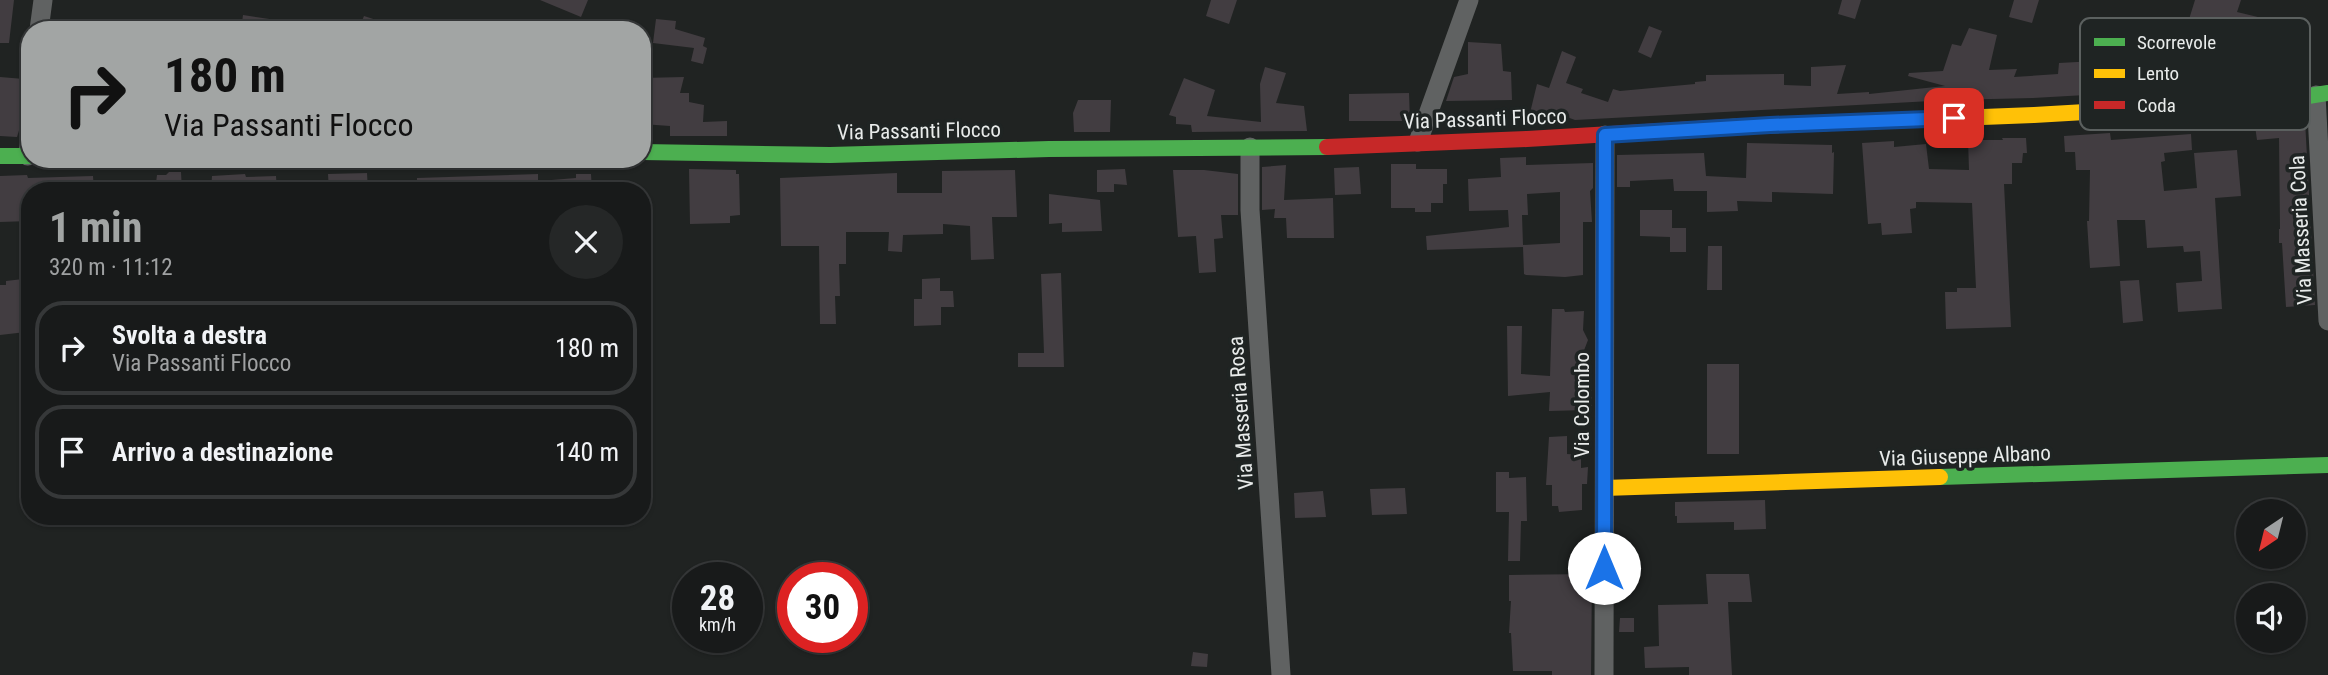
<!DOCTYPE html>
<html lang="it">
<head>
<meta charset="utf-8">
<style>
	:root { --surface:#181a1a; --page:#252727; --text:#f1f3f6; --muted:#9fa1a2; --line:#363839; --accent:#a2a5a4 }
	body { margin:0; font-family:"Roboto Condensed",sans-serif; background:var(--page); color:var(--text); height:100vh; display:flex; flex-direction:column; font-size:26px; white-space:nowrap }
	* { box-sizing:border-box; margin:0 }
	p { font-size:23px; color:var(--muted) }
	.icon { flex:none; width:38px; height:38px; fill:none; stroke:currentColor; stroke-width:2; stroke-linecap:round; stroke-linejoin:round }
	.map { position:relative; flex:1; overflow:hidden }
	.sheet { position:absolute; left:21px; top:182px; width:630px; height:343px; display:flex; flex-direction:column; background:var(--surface); border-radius:28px; box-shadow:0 2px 5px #0004,0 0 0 2px var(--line) }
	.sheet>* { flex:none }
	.banner { position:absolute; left:21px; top:21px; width:630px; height:147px; border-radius:28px; box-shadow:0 2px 5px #0004,0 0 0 2px var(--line); background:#a2a5a4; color:#111; overflow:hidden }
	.needle { width:46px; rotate:215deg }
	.tools { position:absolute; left:2236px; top:499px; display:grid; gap:14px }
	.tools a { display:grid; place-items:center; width:70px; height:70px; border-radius:50%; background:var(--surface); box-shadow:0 2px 5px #0004,0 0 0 2px var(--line); font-size:35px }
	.speed { position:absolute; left:672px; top:562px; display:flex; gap:14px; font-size:35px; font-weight:700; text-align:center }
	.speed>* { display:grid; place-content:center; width:91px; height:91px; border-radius:50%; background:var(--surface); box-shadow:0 2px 5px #0004,0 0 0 2px var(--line); line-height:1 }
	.speed small { font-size:18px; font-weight:400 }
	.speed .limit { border:10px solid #d22; background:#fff; color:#111 }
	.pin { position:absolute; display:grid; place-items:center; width:60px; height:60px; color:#fff; margin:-30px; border-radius:14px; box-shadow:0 4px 10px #0006 }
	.me { position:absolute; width:77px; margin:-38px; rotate:0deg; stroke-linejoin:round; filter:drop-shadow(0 0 5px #0008) }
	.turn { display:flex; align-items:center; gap:24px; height:147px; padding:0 28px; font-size:32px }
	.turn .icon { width:91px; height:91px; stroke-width:2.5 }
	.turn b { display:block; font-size:49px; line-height:60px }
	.round { display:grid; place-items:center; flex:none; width:74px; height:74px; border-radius:37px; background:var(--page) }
	.overview { display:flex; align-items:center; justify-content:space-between; height:119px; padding:0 28px }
	h1 { font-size:42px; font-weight:700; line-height:52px; color:var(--accent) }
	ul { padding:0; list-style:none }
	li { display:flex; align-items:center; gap:21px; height:94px; margin:0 14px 10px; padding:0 14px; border:4px solid var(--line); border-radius:28px }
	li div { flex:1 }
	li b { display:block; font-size:26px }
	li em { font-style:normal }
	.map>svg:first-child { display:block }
	.building { fill:#423d41; fill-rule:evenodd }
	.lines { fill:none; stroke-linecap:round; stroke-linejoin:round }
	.street { stroke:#606262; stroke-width:19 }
	.fast { stroke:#4caf50; stroke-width:16 }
	.slow { stroke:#ffc107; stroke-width:16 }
	.jam { stroke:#c62828; stroke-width:16 }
	.route-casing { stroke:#114b97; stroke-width:18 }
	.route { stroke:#1a73e8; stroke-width:12 }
	.labels { text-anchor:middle; stroke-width:7; stroke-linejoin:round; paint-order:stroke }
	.street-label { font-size:21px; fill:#e8ebea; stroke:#1f2423 }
	.key { fill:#1f2423; stroke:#5b605f; stroke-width:2 }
	.key-label { font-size:19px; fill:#e8ebea }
</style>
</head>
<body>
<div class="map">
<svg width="2328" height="675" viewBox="0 0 2328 675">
	<rect width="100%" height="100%" fill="#202322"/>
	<path class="building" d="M0,0H14L9,43H0Z
		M540,0H588L581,17Z
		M1211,0H1237L1229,24L1206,16Z
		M1842,0H1861L1855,19L1838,14Z
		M2014,0H2039L2032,23L2009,17Z
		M2195,0H2241L2237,12L2262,18L2256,46L2293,52L2288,81L2277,79L2275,83L2249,78L2247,86L2221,88L2210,86L2209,88L2033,98L1950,100L1575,120L1556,113L1552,121L1530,113L1537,84L1549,88L1562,51L1576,57L1566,83L1583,89L1581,93L1608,102L1613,89L1620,91L1695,84V82L1706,81V75L1784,74V85L1811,86V67L1846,65L1837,94L1869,92V94L1945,86L1908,76L1909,73L1943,71L1952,44L1961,46L1969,28L1997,35L1989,70L2017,69L2014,77L2058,74L2059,63L2132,59L2129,68L2173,65L2178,30L2186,29Z
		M243,15L290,22V30H241Z
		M364,16L398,27V30H358Z
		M656,19L676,21L675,29L705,38L703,46L707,48L703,64L691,61L694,48L653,43Z
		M1649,26L1662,31L1651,58L1638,52Z
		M1468,42L1501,44L1503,71L1511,72L1512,100L1446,101L1454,77L1468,74Z
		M1265,67L1286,73L1276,103L1304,106L1307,131L1192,132L1191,125L1176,124V117L1169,115L1184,78L1215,90L1207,116L1261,122L1260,84Z
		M0,77L24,79L21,124L17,137L0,136Z
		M684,77L680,93H689V102L704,105L703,122L727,121V136H670V126L642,124V78Z
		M1409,93L1410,121H1349V94Z
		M1078,100H1111L1110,132H1074L1073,113Z
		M2305,120L2315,305L2286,307L2282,243H2279V229H2280L2279,138L2257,140L2255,126Z
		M2110,133L2111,140L2191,134L2192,150L2164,153L2165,161L2161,162L2164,191L2197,188L2194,153L2237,150L2241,196L2215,198L2222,309L2178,312L2176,283L2202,281L2200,251L2184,252L2183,246L2147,248L2145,220H2117L2120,266L2090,268L2087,221H2089L2090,170H2076L2075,152H2065L2064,136Z
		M2002,138H2026L2027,153H2023L2022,163H2012V184H2004L2011,327L1946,329L1945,292H1957V288H1976L1972,203L1916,202V208L1910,209L1912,233L1882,235L1881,223L1868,224L1862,143L1894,141V147L1926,144L1929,169L1969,170L1968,140H2003Z
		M1747,143L1832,145V153L1834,152L1833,194L1772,192V202L1737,201L1738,211L1707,212V191H1674L1673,179L1630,181V187H1617V155L1704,153L1706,176L1746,178Z
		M1526,157V165L1593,163V188L1590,191L1592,222H1583V275L1565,277L1526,275L1524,274L1523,247L1427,250L1426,236L1509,227L1508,210L1469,211L1468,179L1501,177L1500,158ZM1560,192V243L1523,245L1522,215H1528L1527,194Z
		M1391,164H1416V169H1447V184H1443V203H1431V212H1415V208H1391Z
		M1286,165L1284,200L1333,198L1334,238H1287L1286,218H1274L1275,209L1262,210V167Z
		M1359,167L1361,194L1335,195L1334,168Z
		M689,169L736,170V174H739L740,215L730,216V223L690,224Z
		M1125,169L1127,185L1114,184V192H1097V170Z
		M1015,170L1017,217H992L994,259L971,260L970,226L943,224V234L903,235L902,252L888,251L889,232H846V264H839L840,296H835L836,324H820L819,246H781L780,178L897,173V193H942V171Z
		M1173,170H1204L1238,174V215H1221L1223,238L1214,239L1216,272L1199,273L1196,236L1178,237Z
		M169,172H181L182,191H155L157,175H166Z
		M367,173L368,191H329L328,174Z
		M245,174L246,177L276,176L277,191H211L212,176Z
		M538,174V191H417V178Z
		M576,174H591L592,191H540L539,181L576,178Z
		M27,175L28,178L93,176L94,191H30V221L0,222V176Z
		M1049,194L1100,200L1102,231L1062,232V223L1049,224Z
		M1640,210H1672V228H1686V252H1670V237L1640,236Z
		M1708,246H1722V290H1707Z
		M1061,273L1064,367H1018V353H1044L1041,274Z
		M940,278V291H953L954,307H941V325L914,326V299H922V279Z
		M23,279L26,332L0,335V285H6V281Z
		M2139,280L2143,321L2123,323L2120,281Z
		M1552,309H1564L1565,312L1584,311L1583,330L1588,340L1583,353V369H1592V406H1587V410L1549,411L1550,392L1508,396L1507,326H1522L1521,374L1550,376Z
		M1707,364H1739V454H1707Z
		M1567,436V454L1581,455V468L1588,467L1587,484H1582V510L1559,512L1558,506H1552V485H1546L1549,437Z
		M1496,472H1509V478L1526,477L1527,521H1521L1520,561H1508L1509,512H1496Z
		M1405,488L1407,514L1372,515L1370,489Z
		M1323,491L1326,517L1295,518L1294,493Z
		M1765,500L1766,529L1734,530V522L1677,523V516H1675V502Z
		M1592,574L1591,675H1552V671H1513L1511,633H1509L1511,601H1509V575Z
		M1706,574H1749L1752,602H1728L1732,675H1689V667L1645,668L1644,647L1659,646L1658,605L1708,604Z
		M1620,618H1634V632H1619Z
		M1193,652L1208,654L1207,667L1191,666Z"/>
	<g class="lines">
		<path class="street" d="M39,30L43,0
			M2316,95L2328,321
			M1418,142L1469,0
			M1250,147V210L1281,675
			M28,156L30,132
			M1604,675L1605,135"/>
		<path class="fast" d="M2205,105L2277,101L2328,93
			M642,152L830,155L1049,149L1327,147
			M0,156H30
			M1940,477L2328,465"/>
		<path class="slow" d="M1729,127L2034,115L2205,105
			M1604,488L1940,477"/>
		<path class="jam" d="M1327,147L1527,139L1729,127"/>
	</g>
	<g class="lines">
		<g class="route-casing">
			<path id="route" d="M1604,568L1605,135L1770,125L1954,118"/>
		</g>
		<use href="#route" class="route"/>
	</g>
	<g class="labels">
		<g class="street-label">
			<text transform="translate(1485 119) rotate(-2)" y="7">Via Passanti Flocco</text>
			<text transform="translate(919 131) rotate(-1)" y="7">Via Passanti Flocco</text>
			<text transform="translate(2301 230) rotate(-93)" y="7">Via Masseria Cola</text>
			<text transform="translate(1582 405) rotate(-90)" y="7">Via Colombo</text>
			<text transform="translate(1241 413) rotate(-94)" y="7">Via Masseria Rosa</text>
			<text transform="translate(1965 456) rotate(-2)" y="7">Via Giuseppe Albano</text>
		</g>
	</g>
	<rect x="2080" y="18" width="230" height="112" rx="10" class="key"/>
	<rect x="2094" y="38" width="31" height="8" fill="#4caf50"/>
	<rect x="2094" y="69" width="31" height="9" fill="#ffc107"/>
	<rect x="2094" y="101" width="31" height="8" fill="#c62828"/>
	<g class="key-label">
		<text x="2137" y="49">Scorrevole</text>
		<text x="2137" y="80">Lento</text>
		<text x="2137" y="112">Coda</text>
	</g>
</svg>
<div class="tools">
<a><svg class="needle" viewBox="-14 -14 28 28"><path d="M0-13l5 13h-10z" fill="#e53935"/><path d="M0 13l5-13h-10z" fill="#9fa1a2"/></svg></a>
<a><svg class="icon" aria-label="sound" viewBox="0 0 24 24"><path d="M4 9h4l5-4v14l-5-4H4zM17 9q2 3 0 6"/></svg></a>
</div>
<div class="speed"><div>28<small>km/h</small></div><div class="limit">30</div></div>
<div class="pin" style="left:1954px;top:118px;background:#d93025"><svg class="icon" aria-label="arrive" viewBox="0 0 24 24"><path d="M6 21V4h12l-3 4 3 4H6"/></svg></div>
<svg class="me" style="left:1604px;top:568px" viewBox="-20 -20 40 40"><circle r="19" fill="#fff"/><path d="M0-13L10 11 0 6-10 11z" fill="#1a73e8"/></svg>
<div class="banner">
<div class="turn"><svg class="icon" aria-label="right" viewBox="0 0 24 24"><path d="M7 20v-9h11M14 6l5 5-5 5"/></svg><div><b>180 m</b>Via Passanti Flocco</div></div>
</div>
<section class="sheet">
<div class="overview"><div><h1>1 min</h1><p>320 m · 11:12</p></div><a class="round"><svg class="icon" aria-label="close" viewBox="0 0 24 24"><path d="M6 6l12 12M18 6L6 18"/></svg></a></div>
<ul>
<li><svg class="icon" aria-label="right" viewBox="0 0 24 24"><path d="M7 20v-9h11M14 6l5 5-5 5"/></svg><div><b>Svolta a destra</b><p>Via Passanti Flocco</p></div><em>180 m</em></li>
<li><svg class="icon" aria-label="arrive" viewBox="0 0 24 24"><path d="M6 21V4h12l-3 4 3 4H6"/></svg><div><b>Arrivo a destinazione</b></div><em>140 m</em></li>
</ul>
</section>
</div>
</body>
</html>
